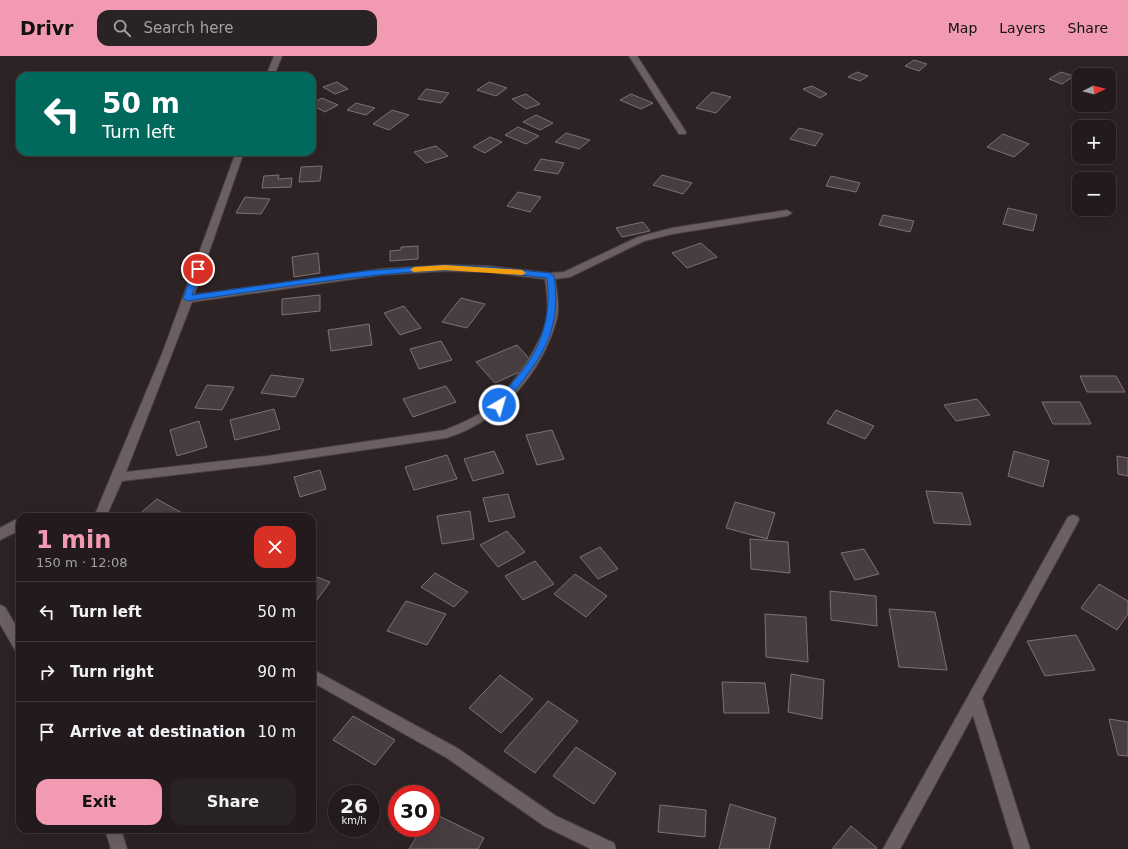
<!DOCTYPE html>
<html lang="en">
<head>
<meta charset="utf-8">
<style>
	:root { --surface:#221a1c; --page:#2a2325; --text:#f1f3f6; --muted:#a2a1a3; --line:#3f383b; --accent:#f19ab2 }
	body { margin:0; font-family:"DejaVu Sans",sans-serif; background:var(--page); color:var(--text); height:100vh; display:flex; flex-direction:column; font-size:15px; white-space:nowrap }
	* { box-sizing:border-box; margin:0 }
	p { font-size:13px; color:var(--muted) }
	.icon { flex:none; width:22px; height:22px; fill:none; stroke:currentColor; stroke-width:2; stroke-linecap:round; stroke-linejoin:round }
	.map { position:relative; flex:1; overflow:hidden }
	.drawer { position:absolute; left:16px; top:457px; width:300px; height:320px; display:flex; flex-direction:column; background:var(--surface); border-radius:12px; box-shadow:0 4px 16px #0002,0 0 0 1px var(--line) }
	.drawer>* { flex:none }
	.banner { position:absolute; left:16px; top:16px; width:300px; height:84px; border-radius:12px; box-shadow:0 4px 16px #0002,0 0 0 1px var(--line); background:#00695c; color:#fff; overflow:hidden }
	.needle { width:26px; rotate:84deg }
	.fabs { position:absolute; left:1072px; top:12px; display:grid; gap:8px }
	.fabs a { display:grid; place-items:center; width:44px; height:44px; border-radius:8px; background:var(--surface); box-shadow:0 4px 16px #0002,0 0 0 1px var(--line); font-size:20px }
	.speed { position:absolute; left:328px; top:729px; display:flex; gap:8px; font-size:20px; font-weight:700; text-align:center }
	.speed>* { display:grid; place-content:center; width:52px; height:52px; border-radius:50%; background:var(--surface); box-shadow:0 4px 16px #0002,0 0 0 1px var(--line); line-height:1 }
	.speed small { font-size:10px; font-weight:400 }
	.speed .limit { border:6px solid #d22; background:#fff; color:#111 }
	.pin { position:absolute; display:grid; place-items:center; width:34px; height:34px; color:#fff; margin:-17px; border:2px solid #fff; border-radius:50%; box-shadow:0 1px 4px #0007 }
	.me { position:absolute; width:44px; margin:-22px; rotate:38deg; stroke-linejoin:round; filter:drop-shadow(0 0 3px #0008) }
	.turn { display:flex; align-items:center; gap:14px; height:84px; padding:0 20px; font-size:18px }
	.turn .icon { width:52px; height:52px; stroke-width:2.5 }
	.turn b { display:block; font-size:28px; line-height:34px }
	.round { display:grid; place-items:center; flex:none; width:42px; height:42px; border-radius:12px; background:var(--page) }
	.headline { display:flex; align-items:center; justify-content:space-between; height:68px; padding:0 20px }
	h1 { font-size:24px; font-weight:700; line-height:30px; color:var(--accent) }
	.action { display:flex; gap:8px; margin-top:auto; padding:8px 20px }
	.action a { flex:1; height:46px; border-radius:12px; background:var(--accent); color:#111; font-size:16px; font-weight:700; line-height:46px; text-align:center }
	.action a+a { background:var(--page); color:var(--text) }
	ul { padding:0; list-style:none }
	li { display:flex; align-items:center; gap:12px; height:60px; padding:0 20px; border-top:1px solid var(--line) }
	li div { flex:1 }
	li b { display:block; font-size:15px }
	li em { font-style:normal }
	header { display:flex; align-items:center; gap:24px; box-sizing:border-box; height:56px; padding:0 20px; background:var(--accent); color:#111 }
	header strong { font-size:19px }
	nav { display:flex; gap:22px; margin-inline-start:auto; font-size:14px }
	.search { width:280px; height:36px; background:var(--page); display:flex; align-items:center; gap:10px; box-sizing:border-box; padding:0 14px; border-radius:12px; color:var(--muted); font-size:15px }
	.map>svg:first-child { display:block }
	.building { fill:#483d40; stroke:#7d7174 }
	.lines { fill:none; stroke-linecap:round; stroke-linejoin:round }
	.minor-casing { stroke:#484042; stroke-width:2 }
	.minor { fill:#6b5f62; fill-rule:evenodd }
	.route { fill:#1a73e8; stroke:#114b97 }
	.slow { fill:#f59e0b }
</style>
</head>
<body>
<header>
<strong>Drivr</strong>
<div class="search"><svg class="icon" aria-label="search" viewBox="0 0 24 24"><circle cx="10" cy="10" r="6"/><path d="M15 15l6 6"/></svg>Search here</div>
<nav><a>Map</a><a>Layers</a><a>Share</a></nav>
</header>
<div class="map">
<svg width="1128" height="793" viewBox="0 0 1128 793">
	<rect width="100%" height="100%" fill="#2d2325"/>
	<path class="building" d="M914,4L927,8L919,15L905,10Z
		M857,16L868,20L860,25L848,21Z
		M1061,16L1074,20L1062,28L1049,23Z
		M337,26L348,33L335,38L323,31Z
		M489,26L507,32L496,40L477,34Z
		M812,30L827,38L820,42L803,33Z
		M426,33L449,37L441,47L418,43Z
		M712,36L731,41L716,57L696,52Z
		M526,38L540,48L526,53L512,43Z
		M631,38L653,47L641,53L620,44Z
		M322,42L338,49L325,56L312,49V47Z
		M356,47L375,52L366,59L347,54Z
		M392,54L409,59L389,74L373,68Z
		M536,59L553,67L540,74L523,66Z
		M518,71L539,80L526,88L505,79Z
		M799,72L823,78L815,90L790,83Z
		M566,77L590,84L579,93L555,86Z
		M1003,78L1029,88L1014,101L987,91Z
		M490,81L502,86L485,97L473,91Z
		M436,90L448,100L426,107L414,96Z
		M541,103L564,107L558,118L534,114Z
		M322,110L320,125L299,126L301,111Z
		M279,119L278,123L292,122L291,131L262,132L264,120Z
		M662,119L692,127L683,138L653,129Z
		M831,120L860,127L856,136L826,130Z
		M518,136L541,141L530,156L507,150Z
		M245,141L270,143L261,158L236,157Z
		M1008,152L1037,159L1033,175L1003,168Z
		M883,159L914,165L910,176L879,169Z
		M643,166L650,175L622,181L616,172Z
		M701,187L717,201L687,212L672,197Z
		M418,190V203L390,205V195L401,194V191Z
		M318,197L320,217L294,221L292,201Z
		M320,239V255L282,259V243Z
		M461,242L485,248L467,272L442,266Z
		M404,250L421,272L400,279L384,257Z
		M369,268L372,289L331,295L328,274Z
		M441,285L452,304L419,313L410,293Z
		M517,289L535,309L495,327L476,306Z
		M271,319L304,323L295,341L261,337Z
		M1080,320H1116L1125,336H1087Z
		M207,329L234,331L222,354L195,352Z
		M446,330L456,346L413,361L403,343Z
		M977,343L990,359L956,365L944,349Z
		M1042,346H1080L1091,368H1053Z
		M274,353L280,373L235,384L230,364Z
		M836,354L874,370L865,383L827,367Z
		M199,365L207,391L177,400L170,374Z
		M552,374L564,403L537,409L526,379Z
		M494,395L504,417L473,425L464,403Z
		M1014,395L1049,405L1043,431L1008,420Z
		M447,399L457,423L414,434L405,411Z
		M1117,400L1128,402V420L1118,418Z
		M320,414L326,433L300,441L294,421Z
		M926,435L962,437L971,469L934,467Z
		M508,438L515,461L489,466L483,442Z
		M157,443L182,457L177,461H136Z
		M735,446L775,457L767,483L726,472Z
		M470,455L474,483L442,488L437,460Z
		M507,475L525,496L498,511L480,489Z
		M750,483L788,486L790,517L751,513Z
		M600,491L618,513L598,523L580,501Z
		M864,493L879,518L855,524L841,497Z
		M535,505L554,528L523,544L505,520Z
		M435,517L468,536L454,551L421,531Z
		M575,518L607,540L586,561L554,538Z
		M312,519L330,526L312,551Z
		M1099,528L1128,545V558L1117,574L1081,552Z
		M830,535L876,540L877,570L831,564Z
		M406,545L446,558L427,589L387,575Z
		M889,553L935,556L947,614L899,611Z
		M765,558L806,561L808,606L766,601Z
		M1076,579L1095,614L1045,620L1027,585Z
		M791,618L824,624L822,663L788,656Z
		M500,619L533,643L501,677L469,652Z
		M722,626L765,627L769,657H724Z
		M548,645L578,665L535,717L504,695Z
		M353,660L395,684L375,709L333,684Z
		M1109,663L1128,666V700L1118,699Z
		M576,691L616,717L594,748L553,720Z
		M730,748L776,762L769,793H719Z
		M660,749L706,754L705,781L658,776Z
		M431,756L484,782L478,793H409L422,772H431Z
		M851,770L877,792L876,793H832Z"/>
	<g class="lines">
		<g class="minor-casing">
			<path id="minor" d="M274,0H282L274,20H266Z
				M629,0H637L686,76L685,78H679Z
				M236,96H244L194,239L381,213L445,209L488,210L550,217L564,216L638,181L672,172L787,154L792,157L787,160L672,178L644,185L570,221L555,223C557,235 560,250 557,262C543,316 500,366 446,382L268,408L122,425L106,461H94L162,298ZM445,215L488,216L545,223C547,235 548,247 547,259C544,286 514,327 495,346C482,359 462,367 445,374L268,400L126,416L192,246L381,219Z
				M1073,459L1078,461L1079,464L982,642L1030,793H1014L973,659L900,793H883L1068,461Z
				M15,464H20V474L0,484V472Z
				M0,549L5,551L20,577V596L15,594L0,568Z
				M312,613L457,692L556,760L614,787L616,793H591L544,770L447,702L312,626Z
				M105,773H121L127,793H111Z"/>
		</g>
		<use href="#minor" class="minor"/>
	</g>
	<path class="route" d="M445,209L488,211L550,217L554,220C563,280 537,307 502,351H496L495,349C504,334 518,322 527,308C545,282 551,252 547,222C513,218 478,213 444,214C358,218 272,233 187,245L183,242L194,213L198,211L202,213L192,239L365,215Z"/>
	<path class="slow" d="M445,209L522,214L526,217L522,219L445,214L414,216L410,214L414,211Z"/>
</svg>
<div class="fabs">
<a><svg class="needle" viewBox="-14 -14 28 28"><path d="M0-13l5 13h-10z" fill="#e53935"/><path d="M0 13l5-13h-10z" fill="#a2a1a3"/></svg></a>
<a>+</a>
<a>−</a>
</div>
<div class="speed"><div>26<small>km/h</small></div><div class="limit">30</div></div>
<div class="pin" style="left:198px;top:213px;background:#d93025"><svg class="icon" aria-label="arrive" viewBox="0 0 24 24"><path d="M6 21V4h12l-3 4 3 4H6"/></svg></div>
<svg class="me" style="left:499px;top:349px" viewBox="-20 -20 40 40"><circle r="17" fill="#1a73e8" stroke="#fff" stroke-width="3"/><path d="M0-11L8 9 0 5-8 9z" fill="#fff"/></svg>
<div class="banner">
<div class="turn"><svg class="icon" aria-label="left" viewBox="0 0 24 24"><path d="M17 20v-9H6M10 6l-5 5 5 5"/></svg><div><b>50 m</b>Turn left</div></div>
</div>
<section class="drawer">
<div class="headline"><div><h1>1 min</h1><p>150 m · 12:08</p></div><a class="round" style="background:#d93025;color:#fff"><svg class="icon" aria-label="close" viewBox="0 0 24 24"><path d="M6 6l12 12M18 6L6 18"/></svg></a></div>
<ul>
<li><svg class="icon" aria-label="left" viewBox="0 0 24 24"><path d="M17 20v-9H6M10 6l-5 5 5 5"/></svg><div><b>Turn left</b></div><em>50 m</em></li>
<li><svg class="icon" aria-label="right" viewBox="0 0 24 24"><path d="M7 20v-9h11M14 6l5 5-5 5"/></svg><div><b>Turn right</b></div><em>90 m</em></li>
<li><svg class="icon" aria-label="arrive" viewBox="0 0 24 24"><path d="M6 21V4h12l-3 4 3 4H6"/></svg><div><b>Arrive at destination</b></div><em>10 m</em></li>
</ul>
<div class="action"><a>Exit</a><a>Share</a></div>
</section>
</div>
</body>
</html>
